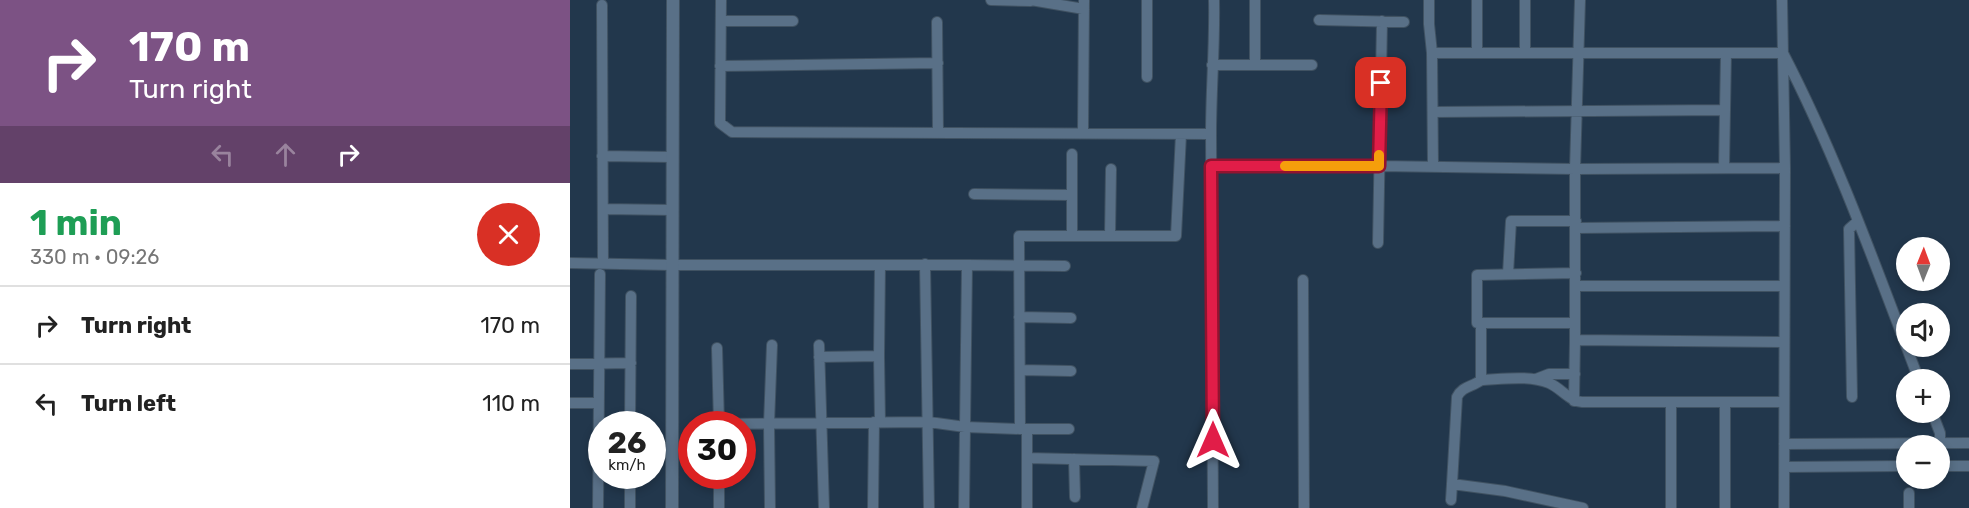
<!DOCTYPE html>
<html lang="en">
<head>
<meta charset="utf-8">
<style>
	:root { --surface:#fff; --page:#f6f6f6; --text:#222; --muted:#767676; --line:#e0e0e0 }
	body { margin:0; font-family:Rubik,sans-serif; background:var(--page); color:var(--text); height:100vh; display:flex; flex-direction:column; font-size:22px; white-space:nowrap }
	* { box-sizing:border-box; margin:0 }
	p { font-size:20px; color:var(--muted) }
	.icon { flex:none; width:33px; height:33px; fill:none; stroke:currentColor; stroke-width:2; stroke-linecap:round; stroke-linejoin:round }
	.map { position:relative; flex:1; overflow:hidden }
	.drawer { display:flex; flex-direction:column; background:var(--surface); width:570px }
	.drawer>* { flex:none }
	.banner { background:#7c5284; color:#fff; overflow:hidden }
	.needle { width:39px; rotate:1deg }
	.fabs { position:absolute; left:1326px; top:237px; display:grid; gap:12px }
	.fabs a { display:grid; place-items:center; width:54px; height:54px; border-radius:50%; background:var(--surface); box-shadow:0 3px 9px #0003; font-size:30px }
	.speed { position:absolute; left:18px; top:411px; display:flex; gap:12px; font-size:30px; font-weight:700; text-align:center }
	.speed>* { display:grid; place-content:center; width:78px; height:78px; border-radius:50%; background:var(--surface); box-shadow:0 3px 9px #0003; line-height:1 }
	.speed small { font-size:15px; font-weight:400 }
	.speed .limit { border:9px solid #d22; background:#fff; color:#111 }
	.pin { position:absolute; display:grid; place-items:center; width:51px; height:51px; color:#fff; margin:-26px; border-radius:12px; box-shadow:0 3px 9px #0006 }
	.me { position:absolute; width:66px; margin:-33px; rotate:0deg; stroke-linejoin:round; filter:drop-shadow(0 0 4px #0008) }
	.turn { display:flex; align-items:center; gap:21px; height:126px; padding:0 30px; font-size:27px }
	.turn .icon { width:78px; height:78px; stroke-width:2.5 }
	.turn b { display:block; font-size:42px; line-height:51px }
	.lanes { display:flex; align-items:center; height:57px; padding:0 30px; background:#0003; justify-content:center; gap:30px; direction:ltr }
	.lanes .off { opacity:.35 }
	.round { display:grid; place-items:center; flex:none; width:63px; height:63px; border-radius:32px; background:var(--page) }
	.summary { display:flex; align-items:center; justify-content:space-between; height:102px; padding:0 30px }
	h1 { font-size:36px; font-weight:700; line-height:45px; color:#1e9e55 }
	ul { padding:0; list-style:none }
	li { display:flex; align-items:center; gap:18px; height:78px; padding:0 30px; border-top:2px solid var(--line) }
	li div { flex:1 }
	li b { display:block; font-size:22px }
	li em { font-style:normal }
	main { display:flex; flex:1; min-height:0 }
	.map>svg:first-child { display:block }
	.lines { fill:none; stroke-linecap:round; stroke-linejoin:round }
	.minor-casing { stroke:#405262; stroke-width:12 }
	.tertiary-casing { stroke:#405262; stroke-width:14 }
	.minor { stroke:#597087; stroke-width:10 }
	.tertiary { stroke:#597087; stroke-width:12 }
	.route-casing { stroke:#92132f; stroke-width:15 }
	.route { stroke:#e11d48; stroke-width:10 }
	.slow { stroke:#f59e0b; stroke-width:10 }
</style>
</head>
<body>
<main>
<section class="drawer">
<div class="banner">
<div class="turn"><svg class="icon" aria-label="right" viewBox="0 0 24 24"><path d="M7 20v-9h11M14 6l5 5-5 5"/></svg><div><b>170 m</b>Turn right</div></div>
<div class="lanes"><svg class="icon off" aria-label="left" viewBox="0 0 24 24"><path d="M17 20v-9H6M10 6l-5 5 5 5"/></svg><svg class="icon off" aria-label="ahead" viewBox="0 0 24 24"><path d="M12 20V5M6 11l6-6 6 6"/></svg><svg class="icon" aria-label="right" viewBox="0 0 24 24"><path d="M7 20v-9h11M14 6l5 5-5 5"/></svg></div>
</div>
<div class="summary"><div><h1>1 min</h1><p>330 m · 09:26</p></div><a class="round" style="background:#d93025;color:#fff"><svg class="icon" aria-label="close" viewBox="0 0 24 24"><path d="M6 6l12 12M18 6L6 18"/></svg></a></div>
<ul>
<li><svg class="icon" aria-label="right" viewBox="0 0 24 24"><path d="M7 20v-9h11M14 6l5 5-5 5"/></svg><div><b>Turn right</b></div><em>170 m</em></li>
<li><svg class="icon" aria-label="left" viewBox="0 0 24 24"><path d="M17 20v-9H6M10 6l-5 5 5 5"/></svg><div><b>Turn left</b></div><em>110 m</em></li>
</ul>
</section>
<div class="map">
<svg width="1399" height="508" viewBox="0 0 1399 508">
	<rect width="100%" height="100%" fill="#22374c"/>
	<g class="lines">
		<g class="minor-casing">
			<path id="minor" d="M151,0L150,123L162,132L641,134C641,89 645,45 644,0
				M421,0L461,1
				M461,0L514,9
				M859,0V24L862,53L863,167
				M907,0V53
				M1010,0L1005,169V340L1214,342
				M1212,0L1215,168L1214,508
				M32,5L33,264
				M749,20L834,22
				M151,21H223
				M367,22L368,133
				M955,52V0
				M862,53H1213C1267,157 1307,270 1349,380
				M685,64V0
				M642,65H742
				M150,66L368,63
				M577,77V0
				M863,112L1155,110
				M513,133L514,0
				M641,134L643,508
				M502,154V236
				M32,156L103,157
				M641,166H809L1005,169L1215,168
				M1154,168L1156,53
				M404,194L502,195
				M33,209L103,210
				M1006,228L1215,226
				M540,236L541,169
				M808,243L812,21
				M0,263L102,265H397
				M355,264L359,508
				M938,274L941,221H1006
				M733,280L734,508
				M1005,286H1214
				M449,317L501,318
				M911,323V380
				M1005,323H907V275L1006,273
				M249,345L254,508
				M147,348L149,424
				M309,356L310,422
				M249,357L309,356L310,265
				M0,364L61,363
				M450,370L501,371
				M966,379L979,374H1005
				M1282,397L1279,229L1288,221
				M1004,401L1005,340
				M0,403H29
				M1362,412L1370,433V443
				M60,424L61,296
				M149,424L359,422L395,427L450,429L449,236H606L611,134
				M450,429H499
				M457,429V508
				M1214,444L1399,443
				M457,458L584,461L572,508
				M504,459L505,497
				M1370,466H1399
				M1214,467L1336,466
				M149,476V508
				M882,484L887,397C892,386 903,387 911,380C933,379 959,375 979,383C991,388 999,401 1012,402H1214
				M1339,493V508
				M881,500L882,484L935,491L1013,508
				M28,508L30,274
				M60,508V476
				M200,508L199,424L202,345
				M303,508L304,422
				M394,508L397,265L495,266
				M1101,508V403
				M1155,508V402"/>
		</g>
		<g class="tertiary-casing">
			<path id="tertiary" d="M102,508L103,0"/>
		</g>
		<use href="#minor" class="minor"/>
		<use href="#tertiary" class="tertiary"/>
	</g>
	<g class="lines">
		<g class="route-casing">
			<path id="route" d="M643,440L641,166H809L811,83"/>
		</g>
		<use href="#route" class="route"/>
		<path class="slow" d="M715,166H809V155"/>
	</g>
</svg>
<div class="fabs">
<a><svg class="needle" viewBox="-14 -14 28 28"><path d="M0-13l5 13h-10z" fill="#e53935"/><path d="M0 13l5-13h-10z" fill="#767676"/></svg></a>
<a><svg class="icon" aria-label="sound" viewBox="0 0 24 24"><path d="M4 9h4l5-4v14l-5-4H4zM17 9q2 3 0 6"/></svg></a>
<a>+</a>
<a>−</a>
</div>
<div class="speed"><div>26<small>km/h</small></div><div class="limit">30</div></div>
<div class="pin" style="left:811px;top:83px;background:#d93025"><svg class="icon" aria-label="arrive" viewBox="0 0 24 24"><path d="M6 21V4h12l-3 4 3 4H6"/></svg></div>
<svg class="me" style="left:643px;top:440px" viewBox="-20 -20 40 40"><path d="M0-17L14 15 0 8-14 15z" fill="#e11d48" stroke="#fff" stroke-width="4"/></svg>
</div>
</main>
</body>
</html>
